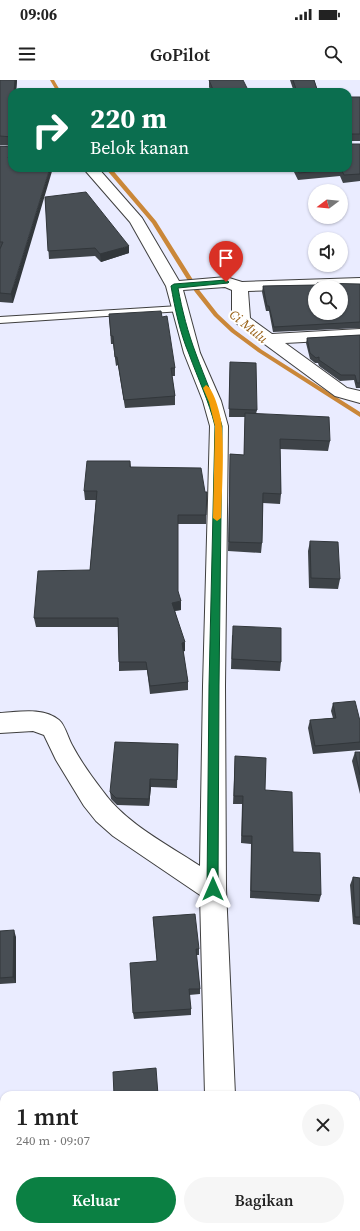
<!DOCTYPE html>
<html lang="id">
<head>
<meta charset="utf-8">
<style>
	:root { --surface:#fff; --page:#f6f6f6; --text:#222; --muted:#767676; --accent:#0b8043 }
	body { margin:0; font-family:"Source Serif 4",serif; background:var(--page); color:var(--text); height:100vh; display:flex; flex-direction:column; font-size:15px; white-space:nowrap }
	* { box-sizing:border-box; margin:0 }
	p { font-size:13px; color:var(--muted) }
	.icon { flex:none; width:22px; height:22px; fill:none; stroke:currentColor; stroke-width:2; stroke-linecap:round; stroke-linejoin:round }
	.map { position:relative; flex:1; overflow:hidden }
	.details { position:absolute; left:0px; top:1011px; width:360px; height:140px; display:flex; flex-direction:column; background:var(--surface); border-radius:12px 12px 0 0; box-shadow:0 1px 3px #0004 }
	.details>* { flex:none }
	.banner { position:absolute; left:8px; top:8px; width:344px; height:84px; border-radius:12px; box-shadow:0 1px 3px #0004; background:#0b6e4f; color:#fff; overflow:hidden }
	.needle { width:26px; rotate:254deg }
	.controls { position:absolute; left:308px; top:104px; display:grid; gap:8px }
	.controls a { display:grid; place-items:center; width:40px; height:40px; border-radius:50%; background:var(--surface); box-shadow:0 1px 3px #0004; font-size:20px }
	.pin { position:absolute; display:grid; place-items:center; width:34px; height:34px; color:#fff; margin:-41px -17px; border-radius:50% 50% 50% 0; rotate:-45deg; box-shadow:0 0 4px #0007 }
	.pin .icon { rotate:45deg }
	.me { position:absolute; width:44px; margin:-22px; rotate:0deg; stroke-linejoin:round; filter:drop-shadow(0 0 3px #0008) }
	.turn { display:flex; align-items:center; gap:14px; height:84px; padding:0 16px; font-size:18px }
	.turn .icon { width:52px; height:52px; stroke-width:2.5 }
	.turn b { display:block; font-size:28px; line-height:34px }
	.round { display:grid; place-items:center; flex:none; width:42px; height:42px; border-radius:21px; background:var(--page) }
	.overview { display:flex; align-items:center; justify-content:space-between; height:68px; padding:0 16px }
	h1 { font-size:24px; font-weight:600; line-height:30px }
	.cta { display:flex; gap:8px; margin-top:auto; padding:8px 16px }
	.cta a { flex:1; height:46px; border-radius:24px; background:var(--accent); color:#fff; font-size:16px; font-weight:600; line-height:46px; text-align:center }
	.cta a+a { background:var(--page); color:var(--text) }
	.status { display:flex; justify-content:space-between; align-items:center; height:28px; padding:0 20px; background:var(--surface); direction:ltr }
	.status svg { height:11px; fill:currentColor }
	header { display:flex; justify-content:space-between; align-items:center; height:52px; padding:0 16px; background:var(--surface); font-size:18px; font-weight:600 }
	.map>svg:first-child { display:block }
	.lines { fill:none; stroke-linecap:round; stroke-linejoin:round }
	.stream { fill:#ca8739; fill-rule:evenodd }
	.service-casing { stroke:#3f3f3f; stroke-width:2 }
	.minor-casing { stroke:#3f3f3f; stroke-width:2 }
	.service { fill:#fff; fill-rule:evenodd }
	.minor { fill:#fff; fill-rule:evenodd }
	.wall { fill:#3e4348 }
	.shaded-wall { fill:#32373b }
	.building { fill:#484e54; stroke:#32373b; fill-rule:evenodd }
	.route { fill:#0b8043; stroke:#07532c }
	.slow { fill:#f59e0b }
	.labels { text-anchor:middle; stroke-width:4; stroke-linejoin:round; paint-order:stroke }
	.far-water-label { font-size:13px; font-style:italic; fill:#996219; stroke:#fff }
</style>
</head>
<body>
<div class="status"><b>09:06</b><svg viewBox="0 0 49 12"><path d="M0 12V9h3v3zM5 12V6h3v6zM10 12V3h3v9zM15 12V0h3v12zM26 1h20v11H26zM47 4h2v5h-2z"/></svg></div>
<header><svg class="icon" aria-label="menu" viewBox="0 0 24 24"><path d="M4 6h16M4 12h16M4 18h16"/></svg>GoPilot<svg class="icon" aria-label="search" viewBox="0 0 24 24"><circle cx="10" cy="10" r="6"/><path d="M15 15l6 6"/></svg></header>
<div class="map">
<svg width="360" height="1151" viewBox="0 0 360 1151">
	<rect width="100%" height="100%" fill="#eaecff"/>
	<g class="lines">
		<path class="stream" d="M50,0H54L61,12H57Z
			M105,88H111L156,141L200,211L218,234L235,250L262,270L360,332V337L258,272L231,252L214,236L195,212L152,143Z"/>
		<g class="service-casing">
			<path id="service" d="M179,226L182,227L183,229L182,231L0,243V237Z"/>
		</g>
		<g class="minor-casing">
			<path id="minor" d="M83,88H98L142,138L179,201L226,197L242,202L360,198V208L315,207V209L248,211L250,238L272,254L360,249V259L285,263L347,308L360,311V323L335,316L236,243L232,231V210L225,207L183,210L200,273L221,321L228,346L225,606L226,809L235,1015H205L200,815L113,756L96,741L84,726L56,680L44,655L33,651L0,653V633C19,632 43,627 59,640C65,645 68,658 72,665C80,680 91,696 102,710C126,744 167,764 200,786L203,606L210,346L203,321L184,273L166,206L130,142Z
				M214,1147H246V1151H214Z"/>
		</g>
		<use href="#service" class="service"/>
		<use href="#minor" class="minor"/>
	</g>
	<path class="wall" d="M0,0H17L16,12H12L13,223L0,222V66L12,67V66L0,65Z
		M209,0L249,12H211L209,7Z
		M290,0H314L318,12H294Z
		M348,17H360V61H348Z
		M360,64V101L343,103L340,96L298,100L292,88H348Z
		M171,88H214L172,91Z
		M45,117L129,173L101,182L95,176L49,179Z
		M360,204V248L273,252L269,231H266L262,212L263,206Z
		M109,234L162,237L175,288V296H172L175,316V325L125,328L118,285L116,286L113,264H111Z
		M360,255V308H356L354,300L340,301L319,286L318,283H315L310,279L306,263L307,258Z
		M230,282L257,330L256,334L330,361L328,371L280,369L281,414L280,424L263,423L262,463L261,473L228,471L230,374L244,375L245,337H229Z
		M130,381L131,387L205,412H207L206,444H178V511L181,530L175,531L185,571H183L188,602V610L150,614L147,590L119,591V582L118,547H36L34,538L90,490L96,420H85L84,411Z
		M310,461L340,499L338,509L309,508L308,471Z
		M232,555L281,582L280,591L231,589Z
		M333,623L360,641V670L313,674L308,648L310,640L333,638L331,631Z
		M178,664L177,708L151,707L149,726L117,725L111,719L110,712Z
		M355,672H360V714L352,681Z
		M235,676L265,710L293,772L321,815L319,822L250,818L251,764L241,763L242,724H233Z
		M353,797L360,798V845L353,844L350,805Z
		M153,837L199,869V875H196L200,909V914L189,915L191,929V935L134,939L133,933L157,881Z
		M0,851L16,857V903L0,904Z
		M276,1147H356L360,1151H277Z"/>
	<path class="shaded-wall" d="M15,0H17L16,12H14Z
		M12,69V80L8,78Z
		M50,88H53L13,223L11,214Z
		M129,166V173L101,182L100,174Z
		M181,521V530L172,531V523Z
		M185,562V571L182,572V563Z
		M150,699L151,707L149,726V719Z
		M14,850L16,857V903L13,897Z"/>
	<path class="building" d="M0,0H15L14,12H12V69L8,78H12V88H50L11,214L0,213V169L3,162H0V66L12,67V57L0,56Z
		M209,0H243L249,12H214Z
		M293,0H314L318,12H297Z
		M348,17H360V54H348Z
		M348,64H360V94L344,95L341,89L299,93L297,88H348Z
		M86,112L129,166L100,174L95,168L48,171L45,117Z
		M317,203L360,204V242L274,247L269,226H267L263,206L316,205ZM315,207H341V233H315Z
		M161,231L162,237L167,236L175,288H171L175,316L124,320L117,277H115L113,256H111L109,234Z
		M360,255V303H357L355,295H341L319,280V277L316,278L310,273L307,258Z
		M230,282L256,283L257,330L229,329Z
		M245,333L329,337L330,361L280,359L281,414L263,413L262,463L229,462L230,374L244,375Z
		M87,381H130V387L201,388L205,412H207L206,435H178V511L181,521L172,523L185,562L182,563L188,602L150,606L146,582H119L118,538H34L38,491L90,490L97,411H84Z
		M310,461L338,462L340,499L311,498Z
		M233,546L281,548V582L232,579Z
		M355,621L360,641V662L315,666L310,640L336,638L333,623Z
		M115,662L178,664L177,700L150,699L149,719L116,718L110,712Z
		M355,672H360V695Z
		M235,676L266,678L265,710L292,712L293,772L320,773L321,815L251,811L252,756H242L243,716H234Z
		M353,797L360,798V837H355Z
		M195,834L199,869H196L200,909H189L191,929L133,933L130,883L157,881L153,837Z
		M14,850L13,897L0,898V851Z
		M156,988L158,1015H114L113,992Z
		M356,1131L360,1151H279L278,1147H356Z
		M86,1147H202V1151H87Z"/>
	<path class="route" d="M226,200L229,202L228,203L178,208C182,230 188,253 196,274C205,299 215,320 222,346L219,606L218,809L216,813L213,814L209,813L207,809L209,606L215,346C209,321 198,299 189,274C180,253 175,229 171,206L174,204Z"/>
	<path class="slow" d="M206,305C214,308 222,339 222,348C224,377 222,408 221,438L217,441L213,438L215,346L209,322L203,308Z"/>
	<g class="labels">
		<g class="far-water-label">
			<text transform="translate(249 246) rotate(39)" y="5">Ci Mulu</text>
		</g>
	</g>
</svg>
<div class="controls">
<a><svg class="needle" viewBox="-14 -14 28 28"><path d="M0-13l5 13h-10z" fill="#e53935"/><path d="M0 13l5-13h-10z" fill="#767676"/></svg></a>
<a><svg class="icon" aria-label="sound" viewBox="0 0 24 24"><path d="M4 9h4l5-4v14l-5-4H4zM17 9q2 3 0 6"/></svg></a>
<a><svg class="icon" aria-label="search" viewBox="0 0 24 24"><circle cx="10" cy="10" r="6"/><path d="M15 15l6 6"/></svg></a>
</div>
<div class="pin" style="left:226px;top:202px;background:#d93025"><svg class="icon" aria-label="arrive" viewBox="0 0 24 24"><path d="M6 21V4h12l-3 4 3 4H6"/></svg></div>
<svg class="me" style="left:213px;top:809px" viewBox="-20 -20 40 40"><path d="M0-17L14 15 0 8-14 15z" fill="#0b8043" stroke="#fff" stroke-width="4"/></svg>
<div class="banner">
<div class="turn"><svg class="icon" aria-label="right" viewBox="0 0 24 24"><path d="M7 20v-9h11M14 6l5 5-5 5"/></svg><div><b>220 m</b>Belok kanan</div></div>
</div>
<section class="details">
<div class="overview"><div><h1>1 mnt</h1><p>240 m · 09:07</p></div><a class="round"><svg class="icon" aria-label="close" viewBox="0 0 24 24"><path d="M6 6l12 12M18 6L6 18"/></svg></a></div>
<div class="cta"><a>Keluar</a><a>Bagikan</a></div>
</section>
</div>
</body>
</html>
